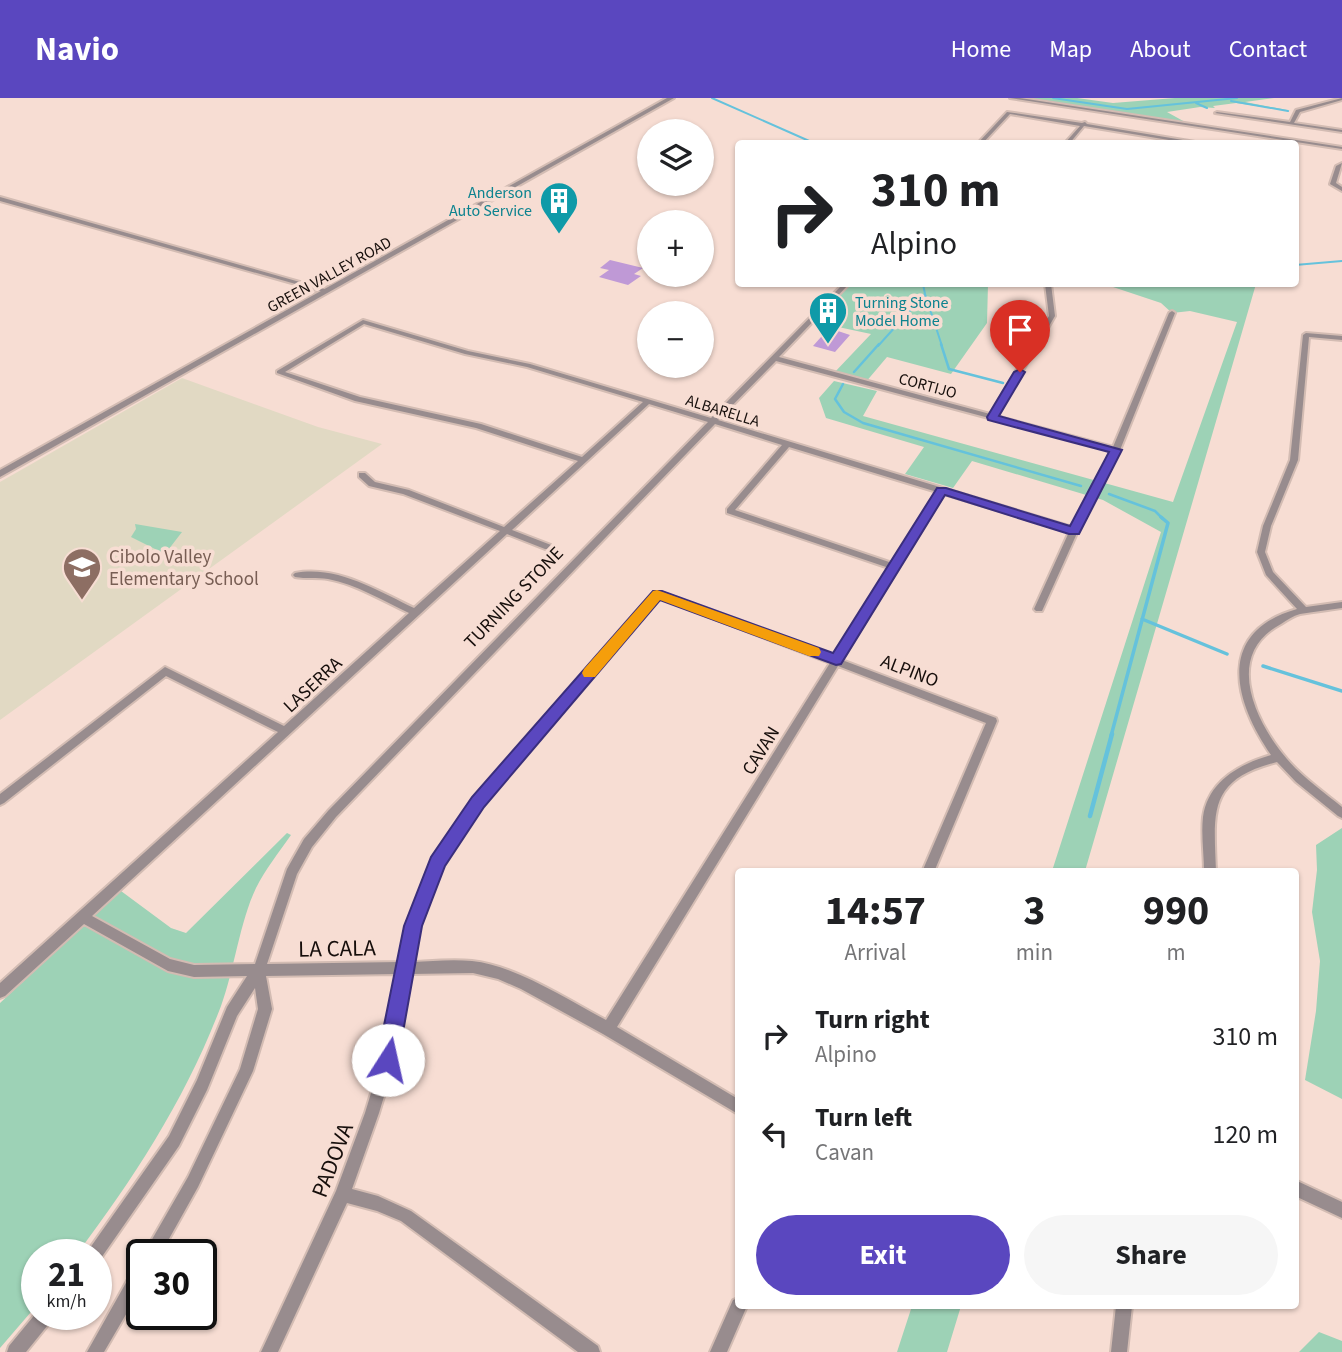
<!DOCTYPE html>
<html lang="en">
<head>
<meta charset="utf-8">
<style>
	:root { --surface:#fff; --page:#f6f6f6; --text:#202124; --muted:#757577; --accent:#5a47bf }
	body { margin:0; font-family:"Source Sans 3",sans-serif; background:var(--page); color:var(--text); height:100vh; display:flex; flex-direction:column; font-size:26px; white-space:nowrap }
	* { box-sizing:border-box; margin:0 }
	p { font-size:23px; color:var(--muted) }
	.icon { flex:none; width:38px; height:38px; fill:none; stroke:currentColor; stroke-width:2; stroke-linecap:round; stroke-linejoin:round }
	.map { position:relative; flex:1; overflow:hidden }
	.side { position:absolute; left:735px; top:770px; width:564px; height:441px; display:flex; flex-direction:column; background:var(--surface); border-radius:7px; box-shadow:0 2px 5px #0004 }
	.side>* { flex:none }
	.hud { position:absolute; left:735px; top:42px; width:564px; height:147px; border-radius:7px; box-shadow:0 2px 5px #0004; background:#fff; color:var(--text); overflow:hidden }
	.buttons { position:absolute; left:637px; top:21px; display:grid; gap:14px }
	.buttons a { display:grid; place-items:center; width:77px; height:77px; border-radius:50%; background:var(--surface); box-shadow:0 2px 5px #0004; font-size:35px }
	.speed { position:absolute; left:21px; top:1141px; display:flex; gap:14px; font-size:35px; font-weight:700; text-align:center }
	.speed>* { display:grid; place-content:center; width:91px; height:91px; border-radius:50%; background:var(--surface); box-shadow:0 2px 5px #0004; line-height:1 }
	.speed small { font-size:18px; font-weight:400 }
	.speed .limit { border:4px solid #111; border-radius:10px; background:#fff; color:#111 }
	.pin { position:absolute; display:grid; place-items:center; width:60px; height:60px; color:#fff; margin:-72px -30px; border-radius:50% 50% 50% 0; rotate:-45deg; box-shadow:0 0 7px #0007 }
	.pin .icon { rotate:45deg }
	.me { position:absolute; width:77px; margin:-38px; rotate:10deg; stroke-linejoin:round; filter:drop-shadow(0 0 5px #0008) }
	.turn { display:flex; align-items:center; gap:24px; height:147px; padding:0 21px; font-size:32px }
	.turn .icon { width:91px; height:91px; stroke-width:2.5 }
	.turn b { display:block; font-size:49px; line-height:60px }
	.eta { display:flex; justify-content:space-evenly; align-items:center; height:119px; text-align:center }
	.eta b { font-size:42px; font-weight:700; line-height:49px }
	.button { display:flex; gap:14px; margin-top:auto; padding:14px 21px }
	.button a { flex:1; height:80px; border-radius:42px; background:var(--accent); color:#fff; font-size:28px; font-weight:700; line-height:80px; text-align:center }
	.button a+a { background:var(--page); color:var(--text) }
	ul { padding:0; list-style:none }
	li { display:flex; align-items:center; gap:21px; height:98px; padding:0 21px }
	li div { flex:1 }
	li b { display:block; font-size:26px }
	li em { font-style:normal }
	header { display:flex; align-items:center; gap:42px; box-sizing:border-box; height:98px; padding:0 35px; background:var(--accent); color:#fff }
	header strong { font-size:33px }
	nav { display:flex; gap:38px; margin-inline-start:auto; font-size:24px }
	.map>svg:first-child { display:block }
	.education { fill:#e1d9c3 }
	.green { fill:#9dd2b6 }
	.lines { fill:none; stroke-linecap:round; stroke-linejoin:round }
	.stream-far3 { stroke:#65c2dc; stroke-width:2 }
	.stream-far2 { stroke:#65c2dc; stroke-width:2.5 }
	.stream-far1 { stroke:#65c2dc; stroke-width:3.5 }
	.stream { stroke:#65c2dc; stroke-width:4.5 }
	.building { fill:#bf99d6 }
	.minor-casing { stroke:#d3bcb3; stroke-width:4 }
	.tertiary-casing { stroke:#d3bcb3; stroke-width:4 }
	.minor { fill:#988c8e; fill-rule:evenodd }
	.tertiary { fill:#988c8e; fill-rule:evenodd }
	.route { fill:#5a47bf; stroke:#3a2e7c; stroke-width:2 }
	.slow { fill:#f59e0b }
	.labels { text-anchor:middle; stroke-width:7; stroke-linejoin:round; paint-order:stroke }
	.far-culture-label { font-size:16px; fill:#0d838f; stroke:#f7ddd3; text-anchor:end }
	.far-street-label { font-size:16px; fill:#160e0b; stroke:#f7ddd3 }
	.education-label { font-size:19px; fill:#785e54; stroke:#f7ddd3; text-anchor:start }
	.street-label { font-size:19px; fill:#160e0b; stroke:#f7ddd3 }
	.near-street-label { font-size:23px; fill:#160e0b; stroke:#f7ddd3 }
</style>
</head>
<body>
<header>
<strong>Navio</strong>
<nav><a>Home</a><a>Map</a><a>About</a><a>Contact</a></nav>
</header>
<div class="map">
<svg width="1342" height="1254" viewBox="0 0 1342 1254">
	<rect width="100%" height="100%" fill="#f7ddd3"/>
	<path class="education" d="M182,280L318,329L382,346L0,622V384Z"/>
	<path class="green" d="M1027,0H1077L1113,5L1175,0H1274L1245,4L1292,13L1236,5L1213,8L1215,10L1200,9L1167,14L1185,24Z
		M846,186H988L987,225L951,276L887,259L865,285L833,276L871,236L810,223Z
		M1104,186H1256L1085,773H1052L1161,434L1103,402L972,363L953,390L905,376L924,349L826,320L819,300L834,283L877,293L863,318L1173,404L1237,224L1190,213L1172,215L1161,205Z
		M135,426L182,434L165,456L131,439L136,431Z
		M1342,730V1001L1305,982L1316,913L1320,863L1312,814L1317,772L1316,747Z
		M287,735L291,737C279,754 265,772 256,790C240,823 234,873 221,908C186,1000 135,1079 76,1157H37V1207L0,1250V905L121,793L171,830L186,835Z
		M912,1208H961L947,1254H897Z
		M1319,1234L1342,1243V1254H1299Z"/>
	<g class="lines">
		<path class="stream-far3" d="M712,0L816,46
			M1053,0L1127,11L1237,0
			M1231,3L1288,13
			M1196,5L1207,10
			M1295,167L1342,163
			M925,196L942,248
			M878,248L925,196L923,186"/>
		<path class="stream-far2" d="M941,246L949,271L1003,285
			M854,274L879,246
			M843,286L835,301L844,314L863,325L1081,388
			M1109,396L1155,413L1163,421"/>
		<path class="stream-far1" d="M1142,521L1227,556
			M1263,568L1342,593
			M1111,638L1168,425L1161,419"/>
		<path class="stream" d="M1090,718L1112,636"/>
	</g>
	<path class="building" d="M610,162L643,170L634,176L641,178L628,187L599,179L609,172L600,170Z
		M829,230L850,237L835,254L813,248Z"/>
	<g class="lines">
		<g class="minor-casing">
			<path id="minor" d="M1010,0H1020L1342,49V51Z
				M1342,0V2L1300,14L1294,25L1342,32V34L1215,15L1217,14L1290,24L1296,12Z
				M1007,14L1082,25L1085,24L1087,26L1207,46H1193L1084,28L1069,46H1064L1080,28L1010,16L982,46H977Z
				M1342,65L1336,85L1342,89V93L1330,86L1336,68Z
				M0,99L328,192L329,193L324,194L0,103Z
				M843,186H849L779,259L990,316L1049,218L1045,186H1051L1055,218L996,318L1113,349L1169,215L1172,213L1175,215L1120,352L1078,433L1042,513H1036L1034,511L1069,434L944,396L842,562L996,620L997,623L934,774H922L986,625L838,568L617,929L738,1001V1016L603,936L521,891L498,881L473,875L411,876L395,962L379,1015L352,1091L378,1098L411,1113L598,1248L600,1254H578L401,1123L377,1113L347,1105L278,1254H261L336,1093L365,1015L381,962L398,876L266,878L272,911L253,973L198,1089L160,1157H143L188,1079L240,971L258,911L255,890L237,918L207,992L179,1048L99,1163L96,1164V1157H85L169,1038L197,982L227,909L247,878L194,879L168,873L84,826L5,898L0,900V885L278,634L166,578L4,705L0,707V696L165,569L284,628L409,515C383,503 356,486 328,481C317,479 306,481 295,479L293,477L295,475C337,467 378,493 414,510L500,433L403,396L369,388L359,379V375H365L375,384L409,392L504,429L578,363L476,330L355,303L277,275V273L363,222L468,253L530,266L711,320ZM364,226L465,256L527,269L643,304L582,359L481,326L360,299L285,274ZM776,263L1112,353L1072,429L718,322ZM649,306L708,324L328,713L304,741L287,771L255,866L194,867L170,861L92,818L507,436L545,451H551V447L512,432ZM715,326L782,347L727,411V415L889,470L833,559L661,494H655L474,701L433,760L407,828L400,864L267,866L297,776L312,749L336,719ZM789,349L937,394L892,465L735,412ZM660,500L830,565L606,922C568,902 515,867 472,863C453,861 432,863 413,864L419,828L442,766L482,707Z
				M1306,235L1342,238V242L1309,239L1298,362L1271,428L1265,454L1273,474L1306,509L1342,504V510C1328,512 1313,514 1300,516C1293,518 1287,522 1281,526C1226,555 1252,617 1282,655C1298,676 1321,692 1342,709V720L1338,718L1296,684L1277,664C1207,682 1214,714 1216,774H1204C1204,755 1201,737 1203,719C1208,683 1240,666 1271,657C1233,602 1216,534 1297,511L1266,477L1257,454L1263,428L1290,362L1303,237Z
				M1295,1082L1342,1104V1120L1295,1098Z
				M142,1165V1189L104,1254H87L136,1167Z
				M738,1200V1208H747L727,1254H710L733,1202Z
				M1116,1208H1132L1127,1254H1111Z
				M37,1214V1216H54L52,1222L26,1254H7L9,1248Z"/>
		</g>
		<g class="tertiary-casing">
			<path id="tertiary" d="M667,0H674L0,379V372Z"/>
		</g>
		<use href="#minor" class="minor"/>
		<use href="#tertiary" class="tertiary"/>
	</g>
	<path class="route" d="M1020,271L1025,274L999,318L1122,352L1079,436H1069L945,397L841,566L836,567L660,502L484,709L445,768L422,828L398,962L395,970L388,973L380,970L377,962L404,828L431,759L472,699L653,493H662L833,555L937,390H946L1070,428L1109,354L988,322L987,319L1014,274Z"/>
	<path class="slow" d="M657,492L819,550L821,554L819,558H809L660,502L595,579H584L582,575L584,571L653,493Z"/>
	<defs>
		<g id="building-pin" transform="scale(2.0125)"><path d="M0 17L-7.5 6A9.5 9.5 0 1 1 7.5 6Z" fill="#0f9aa8" stroke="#f7ddd3"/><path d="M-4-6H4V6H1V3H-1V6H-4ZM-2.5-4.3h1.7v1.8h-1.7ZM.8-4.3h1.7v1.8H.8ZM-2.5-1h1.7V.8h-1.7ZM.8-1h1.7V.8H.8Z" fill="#fff"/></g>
		<g id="school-pin" transform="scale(2.0125)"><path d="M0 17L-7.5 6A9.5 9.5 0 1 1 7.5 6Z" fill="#8d6e63" stroke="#f7ddd3"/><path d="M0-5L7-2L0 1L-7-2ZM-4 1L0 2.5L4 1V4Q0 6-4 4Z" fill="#fff"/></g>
	</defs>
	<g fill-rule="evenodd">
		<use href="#building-pin" x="559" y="103"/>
		<use href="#building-pin" x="828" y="213"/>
		<use href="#school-pin" x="82" y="469"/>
	</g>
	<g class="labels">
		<g class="far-culture-label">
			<text x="532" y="100">Anderson<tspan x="532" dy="18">Auto Service</tspan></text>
			<text x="855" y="210" text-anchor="start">Turning Stone<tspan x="855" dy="18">Model Home</tspan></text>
		</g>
		<g class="far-street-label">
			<text transform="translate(329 176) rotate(-29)" y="6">GREEN VALLEY ROAD</text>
			<text transform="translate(928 287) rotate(15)" y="6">CORTIJO</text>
			<text transform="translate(723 312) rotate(17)" y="6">ALBARELLA</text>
		</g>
		<g class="education-label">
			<text x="109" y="465">Cibolo Valley<tspan x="109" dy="22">Elementary School</tspan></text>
		</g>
		<g class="street-label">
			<text transform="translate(513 499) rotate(-46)" y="7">TURNING STONE</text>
			<text transform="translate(910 572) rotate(21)" y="7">ALPINO</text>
			<text transform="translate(312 586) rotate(-43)" y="7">LASERRA</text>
			<text transform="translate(760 652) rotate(-58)" y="7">CAVAN</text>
		</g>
		<g class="near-street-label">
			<text transform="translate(337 850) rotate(-1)" y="8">LA CALA</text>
			<text transform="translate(332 1062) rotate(-69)" y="8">PADOVA</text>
		</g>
	</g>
</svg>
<div class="buttons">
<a><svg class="icon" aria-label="layers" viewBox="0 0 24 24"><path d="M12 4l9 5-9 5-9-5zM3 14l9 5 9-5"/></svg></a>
<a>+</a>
<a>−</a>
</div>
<div class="speed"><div>21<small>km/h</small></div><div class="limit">30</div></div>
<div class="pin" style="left:1020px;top:274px;background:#d93025"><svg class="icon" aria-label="arrive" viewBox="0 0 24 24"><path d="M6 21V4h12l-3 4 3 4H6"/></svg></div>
<svg class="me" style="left:388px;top:962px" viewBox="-20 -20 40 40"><circle r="19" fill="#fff"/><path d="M0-13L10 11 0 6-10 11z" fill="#5a47bf"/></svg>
<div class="hud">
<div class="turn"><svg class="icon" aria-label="right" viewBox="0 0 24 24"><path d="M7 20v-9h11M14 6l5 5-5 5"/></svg><div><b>310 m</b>Alpino</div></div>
</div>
<section class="side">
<div class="eta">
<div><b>14:57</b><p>Arrival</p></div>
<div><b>3</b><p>min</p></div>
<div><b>990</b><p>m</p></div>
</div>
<ul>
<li><svg class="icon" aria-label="right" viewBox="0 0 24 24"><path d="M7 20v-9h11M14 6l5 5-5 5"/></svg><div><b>Turn right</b><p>Alpino</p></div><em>310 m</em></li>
<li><svg class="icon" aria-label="left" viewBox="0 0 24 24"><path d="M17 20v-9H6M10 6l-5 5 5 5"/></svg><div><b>Turn left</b><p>Cavan</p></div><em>120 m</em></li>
</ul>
<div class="button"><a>Exit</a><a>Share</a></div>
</section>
</div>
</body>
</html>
